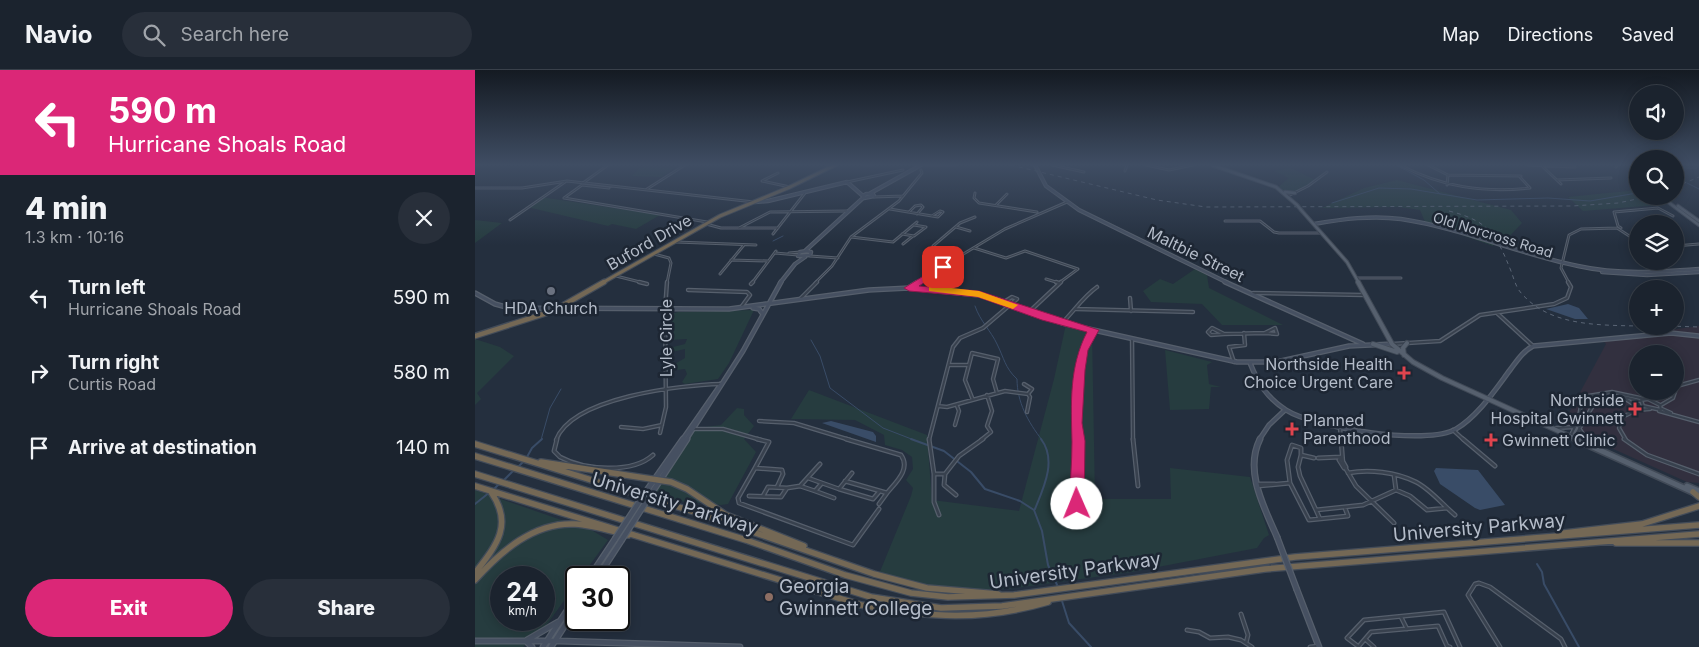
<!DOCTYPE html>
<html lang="en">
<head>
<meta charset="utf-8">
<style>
	:root { --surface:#1b232e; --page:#282f3a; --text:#f1f3f6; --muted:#a0a4aa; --line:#39404a; --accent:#db2777 }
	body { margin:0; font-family:Inter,sans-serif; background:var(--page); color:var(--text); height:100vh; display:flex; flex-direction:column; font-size:19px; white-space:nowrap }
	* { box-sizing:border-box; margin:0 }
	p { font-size:16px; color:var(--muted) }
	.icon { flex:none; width:28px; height:28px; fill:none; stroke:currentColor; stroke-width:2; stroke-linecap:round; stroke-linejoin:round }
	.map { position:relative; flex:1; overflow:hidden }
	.panel { display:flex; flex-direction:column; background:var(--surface); width:475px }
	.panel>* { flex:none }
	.guide { background:#db2777; color:#fff; overflow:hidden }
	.tools { position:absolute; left:1154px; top:15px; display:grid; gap:10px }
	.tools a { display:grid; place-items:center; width:55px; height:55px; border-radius:50%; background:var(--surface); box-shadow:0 2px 12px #0003,0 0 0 1px var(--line); font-size:25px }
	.speed { position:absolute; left:15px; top:496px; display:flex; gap:10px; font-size:25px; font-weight:700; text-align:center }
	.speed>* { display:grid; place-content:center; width:65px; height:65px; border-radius:50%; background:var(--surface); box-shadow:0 2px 12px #0003,0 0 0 1px var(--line); line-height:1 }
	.speed small { font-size:12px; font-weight:400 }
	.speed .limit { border:2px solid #111; border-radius:8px; background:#fff; color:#111 }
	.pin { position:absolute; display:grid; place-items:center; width:42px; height:42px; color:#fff; margin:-21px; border-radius:10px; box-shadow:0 2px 8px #0006 }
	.me { position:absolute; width:55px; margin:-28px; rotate:359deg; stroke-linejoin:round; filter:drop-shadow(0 0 4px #0008) }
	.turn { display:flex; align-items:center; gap:18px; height:105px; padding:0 25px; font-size:22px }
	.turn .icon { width:65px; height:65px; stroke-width:2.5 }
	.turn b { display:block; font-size:35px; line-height:42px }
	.round { display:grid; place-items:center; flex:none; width:52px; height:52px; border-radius:26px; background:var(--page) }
	.headline { display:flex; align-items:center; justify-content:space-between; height:85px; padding:0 25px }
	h1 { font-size:30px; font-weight:800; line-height:38px }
	.cta { display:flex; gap:10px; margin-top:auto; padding:10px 25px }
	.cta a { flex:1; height:58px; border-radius:30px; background:var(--accent); color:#fff; font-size:20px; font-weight:800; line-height:58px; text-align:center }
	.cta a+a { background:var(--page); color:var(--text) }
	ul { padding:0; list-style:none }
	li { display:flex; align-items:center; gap:15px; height:75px; padding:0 25px }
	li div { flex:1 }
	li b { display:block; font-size:19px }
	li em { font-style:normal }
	header { display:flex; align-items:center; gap:30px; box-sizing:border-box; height:70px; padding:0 25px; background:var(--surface); border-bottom:1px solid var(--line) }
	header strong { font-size:24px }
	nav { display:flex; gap:28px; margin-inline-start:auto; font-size:18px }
	.search { width:350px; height:45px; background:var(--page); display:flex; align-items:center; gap:12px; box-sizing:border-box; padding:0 18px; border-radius:28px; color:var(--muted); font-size:19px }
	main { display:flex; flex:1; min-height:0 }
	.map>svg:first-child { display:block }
	.medical { fill:#32303f; fill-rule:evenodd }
	.green { fill:#263c3f; fill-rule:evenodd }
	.water { fill:#394c67 }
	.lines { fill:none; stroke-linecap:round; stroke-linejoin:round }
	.stream-far1 { stroke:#394c67; stroke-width:1 }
	.stream { stroke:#394c67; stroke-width:2 }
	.street-far2-casing { stroke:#565f6c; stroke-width:3 }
	.street-far1-casing { stroke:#565f6c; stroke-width:4.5 }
	.street-casing { stroke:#565f6c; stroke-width:5 }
	.secondary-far2-casing { stroke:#565f6c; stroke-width:4.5 }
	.secondary-far1-casing { stroke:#565f6c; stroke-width:5.5 }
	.secondary-casing { stroke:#565f6c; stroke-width:7 }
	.primary-far2-casing { stroke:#414a57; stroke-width:4.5 }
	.primary-far1-casing { stroke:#414a57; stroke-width:6 }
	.primary-casing { stroke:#414a57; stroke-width:8 }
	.highway-far2-casing { stroke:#434c59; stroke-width:5 }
	.highway-far1-casing { stroke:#434c59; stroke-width:7 }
	.highway-casing { stroke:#434c59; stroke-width:8 }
	.street-far2 { stroke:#38414e; stroke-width:1 }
	.street-far1 { stroke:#38414e; stroke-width:2 }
	.street { stroke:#38414e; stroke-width:2.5 }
	.secondary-far2 { stroke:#465061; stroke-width:2.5 }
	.secondary-far1 { stroke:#465061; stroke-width:3 }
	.secondary { stroke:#465061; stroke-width:4.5 }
	.primary-far2 { stroke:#56606e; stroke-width:2.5 }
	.primary-far1 { stroke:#56606e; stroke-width:4 }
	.primary { stroke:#56606e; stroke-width:5 }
	.highway-far2 { stroke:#746855; stroke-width:3 }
	.highway-far1 { stroke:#746855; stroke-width:4.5 }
	.highway { stroke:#746855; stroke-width:5.5 }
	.rail { stroke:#5a6575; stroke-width:1; stroke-dasharray:4 4; stroke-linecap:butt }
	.secondary-bridge-casing { stroke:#565f6c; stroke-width:7; stroke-linecap:butt }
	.primary-bridge-casing { stroke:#414a57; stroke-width:4.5; stroke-linecap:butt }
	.secondary-bridge { stroke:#465061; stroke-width:4.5 }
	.primary-bridge { stroke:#56606e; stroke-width:2.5 }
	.route { fill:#db2777; stroke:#8e194d }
	.slow { fill:#f59e0b }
	.worship-dot { fill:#6b7280; stroke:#1d2633; stroke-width:2 }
	.health-dot { fill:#e0444e; stroke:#1d2633; stroke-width:2 }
	.education-dot { fill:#8d6e63; stroke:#1d2633; stroke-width:2 }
	.labels { text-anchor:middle; stroke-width:5; stroke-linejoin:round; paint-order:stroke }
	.far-street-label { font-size:14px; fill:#b4bcc9; stroke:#1d2633 }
	.street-label { font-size:16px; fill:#b4bcc9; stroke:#1d2633 }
	.poi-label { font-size:16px; fill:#b4bcc9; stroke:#1d2633; text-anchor:end }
	.near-street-label { font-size:19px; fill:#b4bcc9; stroke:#1d2633 }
	.near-poi-label { font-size:19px; fill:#b4bcc9; stroke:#1d2633; text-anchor:start }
</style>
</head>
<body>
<header>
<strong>Navio</strong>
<div class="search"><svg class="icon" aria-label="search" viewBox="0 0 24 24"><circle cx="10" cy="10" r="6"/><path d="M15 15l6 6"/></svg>Search here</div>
<nav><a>Map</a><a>Directions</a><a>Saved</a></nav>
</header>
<main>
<section class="panel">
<div class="guide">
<div class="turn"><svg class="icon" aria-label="left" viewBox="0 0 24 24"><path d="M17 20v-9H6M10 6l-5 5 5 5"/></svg><div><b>590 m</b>Hurricane Shoals Road</div></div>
</div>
<div class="headline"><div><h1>4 min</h1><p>1.3 km · 10:16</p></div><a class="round"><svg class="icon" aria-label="close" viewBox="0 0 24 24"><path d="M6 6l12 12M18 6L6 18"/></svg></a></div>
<ul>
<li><svg class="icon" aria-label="left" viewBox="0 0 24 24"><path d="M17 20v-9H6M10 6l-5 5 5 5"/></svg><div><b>Turn left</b><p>Hurricane Shoals Road</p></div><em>590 m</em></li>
<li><svg class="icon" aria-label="right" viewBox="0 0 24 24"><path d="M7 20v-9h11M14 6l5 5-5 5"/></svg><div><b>Turn right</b><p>Curtis Road</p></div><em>580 m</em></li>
<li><svg class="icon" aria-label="arrive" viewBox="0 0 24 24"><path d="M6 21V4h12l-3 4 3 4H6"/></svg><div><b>Arrive at destination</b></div><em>140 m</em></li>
</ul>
<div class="cta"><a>Exit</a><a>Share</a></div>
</section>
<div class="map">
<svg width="1224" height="577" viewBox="0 0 1224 577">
	<rect width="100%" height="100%" fill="#242f3e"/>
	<path class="medical" d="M1224,256V413L1212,412L1087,356L1131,274L1127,269ZM1162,284H1200V321H1162Z"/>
	<path class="green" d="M167,95H179L178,96L199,98L187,107L157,106Z
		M816,98L840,110L835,115L813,125L802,118L814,108L799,101Z
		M922,110L1036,140L1047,153L1031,170L1018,174V176L950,152L945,140L924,137L847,138L889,118Z
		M1162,120V126H1192L1198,132L1195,134L1108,141L1093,127Z
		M66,127L185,145L161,159L137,154L133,156L52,137Z
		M0,150L27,153L0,173Z
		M720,199L732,205L734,218L808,255H747L727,234L676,232L668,221L685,209L698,214Z
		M279,240L254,293L243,309L210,314L207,312L212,304L210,299L193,301V298L210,288V279L193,283L194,278L210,274L212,269L195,270L194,245L203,242Z
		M591,254L617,260L620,429H696L695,398L775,407L794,465L789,468L782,478L657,502L534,519H465L404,504L436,426L438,418L431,410L438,399L437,387L427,380L410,375L409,365L380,350L316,349L334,320L452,365L457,430L544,441L579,309Z
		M0,269L25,277L39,286L2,323L6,329L0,335Z
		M690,280L737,292L732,295L734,314L746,317H736L734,339L695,340Z
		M262,338L269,339V345L279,356L269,369L281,382L253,434L246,435L170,428L214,359L246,355Z
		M0,420L118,461L133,470L106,507L101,508V514L73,553L48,577H0ZM26,508H69V550H26Z"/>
	<path class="water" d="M1093,234L1104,238L1113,249H1100L1071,239Z
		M356,351L398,362L401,366V372L347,353Z
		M961,398L1003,400L1030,435L1005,440L1000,438L965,414L959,401Z"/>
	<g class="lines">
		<path class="stream-far1" d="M921,95L949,110L965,124
			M1200,105L1205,98H1222L1223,95
			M1200,109L1210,112
			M1212,113L1224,119
			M857,133L904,118L936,119L1002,130L1073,128L1115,131L1162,123
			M298,171L308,166
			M500,236C505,251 516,261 522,274C529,288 530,298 542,309C542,332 553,352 567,370
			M336,270L345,286L355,318L408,358L439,370
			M66,370L75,338L86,319"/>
		<path class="stream" d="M436,369L469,381L496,402L510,419L545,431L559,440L567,461L573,495L583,517
			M52,387L57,378L67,369
			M42,398L48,392
			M29,410L39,400
			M18,420L24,414
			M0,434L15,422
			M560,439C569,417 582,390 566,369
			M1062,494L1067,502L1069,514L1104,577
			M587,531L594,553L616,577"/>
		<g class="street-far2-casing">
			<path id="street-far2" d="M352,95L357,96
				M389,95H396
				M451,95H480
				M577,95L609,102
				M671,95L694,100L718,95
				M925,95C967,117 1008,123 1055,118L1044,106
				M953,95L973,105L1046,106
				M1052,95L1100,97
				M1067,96L1086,114
				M1141,97L1142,95
				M650,101L652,95
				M303,103L287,111L315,117
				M1082,110L1136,108
				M372,112L428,100
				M108,113L133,95
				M972,115L973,105
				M0,118H47L92,111L279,132
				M172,119L210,95
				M500,123L499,128L504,133L562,142
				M813,126L833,116L852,102
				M399,127L428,126
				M89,128L232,152
				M89,128L107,115L134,118
				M521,135L532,124
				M415,139L457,146
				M465,141L468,142L463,147L457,146Z
				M434,142L440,136L446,135L448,137L442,144
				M35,150L90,112
				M750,151H785L799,162L804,163H845
				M231,154L246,158H303
				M481,157L495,161
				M264,158L295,142L372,141
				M1146,158L1143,156L1139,142L1183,138L1198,146
				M298,164L330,123
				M427,164L439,166L451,157L439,155
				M376,167L418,172L442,152
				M201,172L281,175
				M428,174L438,166
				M1200,176L1224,174
				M499,178L531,188L550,181L603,199L584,213
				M300,183L323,185
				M314,183L325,182
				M179,184L194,188L196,193L192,213
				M335,186L363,188
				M482,188L458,176L485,153L500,147
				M256,190L293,191
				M245,204L269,175
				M141,206L169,213
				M881,208H926
				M571,209L584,213
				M277,213L301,181
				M340,213L357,196L376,167L424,131L447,103L446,100
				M440,213L530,159L592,132
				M1094,213L1086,198L1094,165L1106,159L1142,158L1162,171"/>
		</g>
		<g class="street-far1-casing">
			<path id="street-far1" d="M164,212L172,214
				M581,212L584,213
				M276,214L278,212
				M434,217L442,212
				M213,220L272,222L275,225L267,236
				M778,223L888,225
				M655,228L656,241
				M325,229L342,212
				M601,239L718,242
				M554,242L586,212
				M1022,243L1058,276
				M587,253C599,241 608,227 622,217
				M737,258L749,264L736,265L733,262Z
				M800,258L802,264L790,263Z
				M749,264L790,263
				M657,269L658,370
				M917,274L965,271L1005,245L1079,234L1092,228L1096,217L1093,212
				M759,292L754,277L770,275L769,263
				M474,295H494
				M549,314L557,319L553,324
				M1145,326L1165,331
				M1173,329L1185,335L1186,340L1168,336L1166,330Z
				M498,330L490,310L497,283L523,289L518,309L522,323
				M1186,335L1198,328L1202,316L1224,310
				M463,336L472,337L530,321L553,324
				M1187,339L1196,343
				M1184,341L1224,352
				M552,342L555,327L553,324
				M284,351L319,353L375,370
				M480,355L484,341L482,336
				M146,357L168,359L187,355
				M865,358L866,370
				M1081,358L1100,357
				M1104,358L1112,370
				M219,359H248L286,370
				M978,360L989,370
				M185,363L191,337L190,240L192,212
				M1096,365L1103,351L1107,331L1113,326L1137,322L1170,329
				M1100,366L1123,327C1135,323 1148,326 1158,334L1160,340
				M81,370C97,327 206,315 246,314
				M454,370L478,277L485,268L508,258L542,229L537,227L529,232
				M506,370L516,362L512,356L517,341L512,325
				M603,370C599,333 601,293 618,260
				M1151,370L1144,358L1147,347L1162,340L1175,339"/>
		</g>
		<g class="street-casing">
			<path id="street" d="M82,369L79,381L85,387C109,400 157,404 178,385
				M282,369L294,372L280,398L307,400L308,404L302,417
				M371,369L426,385C436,399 421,412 412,423
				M454,369L459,404V432L464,445
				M658,369L663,416
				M866,369L868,394L881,416L919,453
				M988,369L1020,396
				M1111,369L1115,373
				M1149,369L1172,385L1224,404
				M839,388L826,385L823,397L825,406L841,440L888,435L921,420
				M843,388L866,387
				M866,388L864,390L869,398
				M866,388L871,397
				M280,398L263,428L264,433L378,475L404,439
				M873,403C894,399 921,402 941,412C955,419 968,435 980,445
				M459,404H470L484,386L508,369
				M470,404L469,415L481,425
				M919,405L921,420L935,426L952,440L972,438
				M370,411L412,423L404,434
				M347,413L364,419L377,403
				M815,413L812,390L817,375L826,378V385
				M782,414H800
				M325,416L340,421L347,413L333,408
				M783,416L815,413L834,450L873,446L870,438
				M312,418L325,416L345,394
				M364,419L398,429L404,422
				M340,421L359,428
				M274,426L306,427L312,418L293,417L288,426
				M601,434L603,369
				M841,440L845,449
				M766,544L773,565L771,573
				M926,547L932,559
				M712,560L724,562L735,568L753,567L766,570L777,577
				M890,569L899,577
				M884,576L896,562L963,556L972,576L975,577
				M835,577L844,576
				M884,577L872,568L889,550L969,542L985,577
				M1025,577L993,525L1000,514L1004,513L1015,517L1086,569L1090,577"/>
		</g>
		<g class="secondary-far2-casing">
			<path id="secondary-far2" d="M560,95L571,116L604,140L753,213
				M391,124H398L399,126L389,128L388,126Z
				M394,124L446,95
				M280,132L293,131L372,112L388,126
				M839,154C868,149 897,145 926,149C987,158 1043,184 1103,196C1143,205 1184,202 1224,199
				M330,181L388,128
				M332,181L336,182L335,185L323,186L325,182Z
				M1127,202L1172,205L1224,202
				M305,213L320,194L330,187"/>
		</g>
		<g class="secondary-far1-casing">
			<path id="secondary-far1" d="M750,212L888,274
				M0,223L20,234L35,238L254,239L394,220L434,218L504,225L587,253L762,292H801L874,276L917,274
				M278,238L284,239L287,243
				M775,293C783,313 792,328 811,340C839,358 952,376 981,359C1003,346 1020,320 1035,300C1042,291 1047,282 1058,276L1196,263L1224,266
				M207,370L246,314
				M211,370L268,281L306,212
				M784,370L794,355L810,340"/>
		</g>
		<g class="secondary-casing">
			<path id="secondary" d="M785,369C769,401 789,437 802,467
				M170,423L208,369
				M176,424L212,369
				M114,508L140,469
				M122,508L146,471
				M822,520L844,577
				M52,570L83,552
				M0,571H85L265,577
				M51,571L57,577
				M68,577L101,527
				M76,577L101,538"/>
		</g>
		<g class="primary-far2-casing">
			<path id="primary-far2" d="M737,95L801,117L822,135
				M810,122L820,123
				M1185,126L1224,155
				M1203,136L1224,151
				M827,141L872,192L884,213"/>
		</g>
		<g class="primary-far1-casing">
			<path id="primary-far1" d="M883,212L917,274L938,292L967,308L1103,370
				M898,274L922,282
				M929,285L928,278L932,273"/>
		</g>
		<g class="primary-casing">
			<path id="primary" d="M1100,369L1220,423
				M1212,416L1224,421"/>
		</g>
		<g class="highway-far2-casing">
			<path id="highway-far2" d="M127,213L245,146L315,117L360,95"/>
		</g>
		<g class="highway-far1-casing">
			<path id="highway-far1" d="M94,232L93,236L97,239
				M0,266L78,241L129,212"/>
		</g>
		<g class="highway-casing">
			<path id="highway" d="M0,374L223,443L399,504L452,518L523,524
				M0,386L271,470L370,505L436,523L473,527L539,525L820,487L1224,455
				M66,392L196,412L212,419L251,445L329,476
				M0,404L396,527L466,538L527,536L790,499L1224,464
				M0,416L386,535C455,547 504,552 573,532
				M1218,422L1224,427
				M1089,463L1167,454L1224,436
				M1141,473H1224
				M0,503C21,476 39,455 16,422
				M0,510C26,481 59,452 100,454C118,455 136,461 153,465"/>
		</g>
		<use href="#street-far2" class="street-far2"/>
		<use href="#street-far1" class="street-far1"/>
		<use href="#street" class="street"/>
		<use href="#secondary-far2" class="secondary-far2"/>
		<use href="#secondary-far1" class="secondary-far1"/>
		<use href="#secondary" class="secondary"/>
		<use href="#primary-far2" class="primary-far2"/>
		<use href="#primary-far1" class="primary-far1"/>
		<use href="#primary" class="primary"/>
		<use href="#highway-far2" class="highway-far2"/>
		<use href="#highway-far1" class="highway-far1"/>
		<use href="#highway" class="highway"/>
		<path class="rail" d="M536,95L682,130L731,137L1097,136L1143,133L1176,126
			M1200,117L1224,107
			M974,141C1014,151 1021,164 1036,201C1039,209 1041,218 1047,224C1075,256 1123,255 1162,256
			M1194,256L1224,257"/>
		<g class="secondary-bridge-casing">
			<path id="secondary-bridge" d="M802,467L822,520
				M140,469L170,423
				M146,471L176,424"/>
		</g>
		<g class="primary-bridge-casing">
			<path id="primary-bridge" d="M822,135L827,141"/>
		</g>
		<use href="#secondary-bridge" class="secondary-bridge"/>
		<use href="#primary-bridge" class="primary-bridge"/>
	</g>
	<linearGradient id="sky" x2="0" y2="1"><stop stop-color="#141a22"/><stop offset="0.54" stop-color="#3f4d63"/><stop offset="1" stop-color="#3f4d63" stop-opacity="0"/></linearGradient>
	<rect width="1224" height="175" fill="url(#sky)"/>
	<path class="route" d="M468,194L472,197L471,199L444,216L504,221L624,260L613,280L610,300L607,353L610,371L609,434L607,439H596L594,434C595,414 597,393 597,372C596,333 594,297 612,262L567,250L503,227L434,221L429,218Z"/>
	<path class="slow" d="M458,216L504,221L543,235L538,239L503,227L454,221V217Z"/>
	<circle class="worship-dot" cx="76" cy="221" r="5"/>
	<g class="health-dot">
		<path d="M926.5 295.5h5v5h5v5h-5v5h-5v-5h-5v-5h5z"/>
		<path d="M1157.5 331.5h5v5h5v5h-5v5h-5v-5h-5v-5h5z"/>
		<path d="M814.5 351.5h5v5h5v5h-5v5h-5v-5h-5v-5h5z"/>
		<path d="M1013.5 362.5h5v5h5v5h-5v5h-5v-5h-5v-5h5z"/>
	</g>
	<circle class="education-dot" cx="294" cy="527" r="5"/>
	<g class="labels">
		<g class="far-street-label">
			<text transform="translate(1018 165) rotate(17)" y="5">Old Norcross Road</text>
		</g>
		<g class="street-label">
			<text transform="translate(174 172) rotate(-30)" y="6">Buford Drive</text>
			<text transform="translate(721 184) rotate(26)" y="6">Maltbie Street</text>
			<text transform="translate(191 268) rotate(-90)" y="6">Lyle Circle</text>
		</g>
		<g class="poi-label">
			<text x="76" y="244" text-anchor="middle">HDA Church</text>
			<text x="918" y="300">Northside Health<tspan x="918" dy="18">Choice Urgent Care</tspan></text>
			<text x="1149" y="336">Northside<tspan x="1149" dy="18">Hospital Gwinnett</tspan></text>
			<text x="828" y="356" text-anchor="start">Planned<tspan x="828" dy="18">Parenthood</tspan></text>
			<text x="1027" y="376" text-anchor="start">Gwinnett Clinic</text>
		</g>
		<g class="near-street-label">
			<text transform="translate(200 433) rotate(17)" y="7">University Parkway</text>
			<text transform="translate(1004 457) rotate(-5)" y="7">University Parkway</text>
			<text transform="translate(600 500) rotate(-8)" y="7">University Parkway</text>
		</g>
		<g class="near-poi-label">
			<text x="304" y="523">Georgia<tspan x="304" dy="22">Gwinnett College</tspan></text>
		</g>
	</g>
</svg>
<div class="tools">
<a><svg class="icon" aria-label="sound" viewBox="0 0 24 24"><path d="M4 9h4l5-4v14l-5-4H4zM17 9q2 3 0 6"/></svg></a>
<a><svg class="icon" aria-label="search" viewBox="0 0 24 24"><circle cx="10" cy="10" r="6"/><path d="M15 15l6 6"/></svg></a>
<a><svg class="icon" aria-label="layers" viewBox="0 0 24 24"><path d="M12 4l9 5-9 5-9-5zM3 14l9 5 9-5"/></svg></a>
<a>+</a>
<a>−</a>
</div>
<div class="speed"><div>24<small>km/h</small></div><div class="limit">30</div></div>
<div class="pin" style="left:468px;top:197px;background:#d93025"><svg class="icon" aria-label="arrive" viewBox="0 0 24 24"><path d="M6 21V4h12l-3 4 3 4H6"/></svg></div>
<svg class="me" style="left:602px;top:434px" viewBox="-20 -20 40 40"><circle r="19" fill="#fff"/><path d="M0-13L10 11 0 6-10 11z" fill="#db2777"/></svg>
</div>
</main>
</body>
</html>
